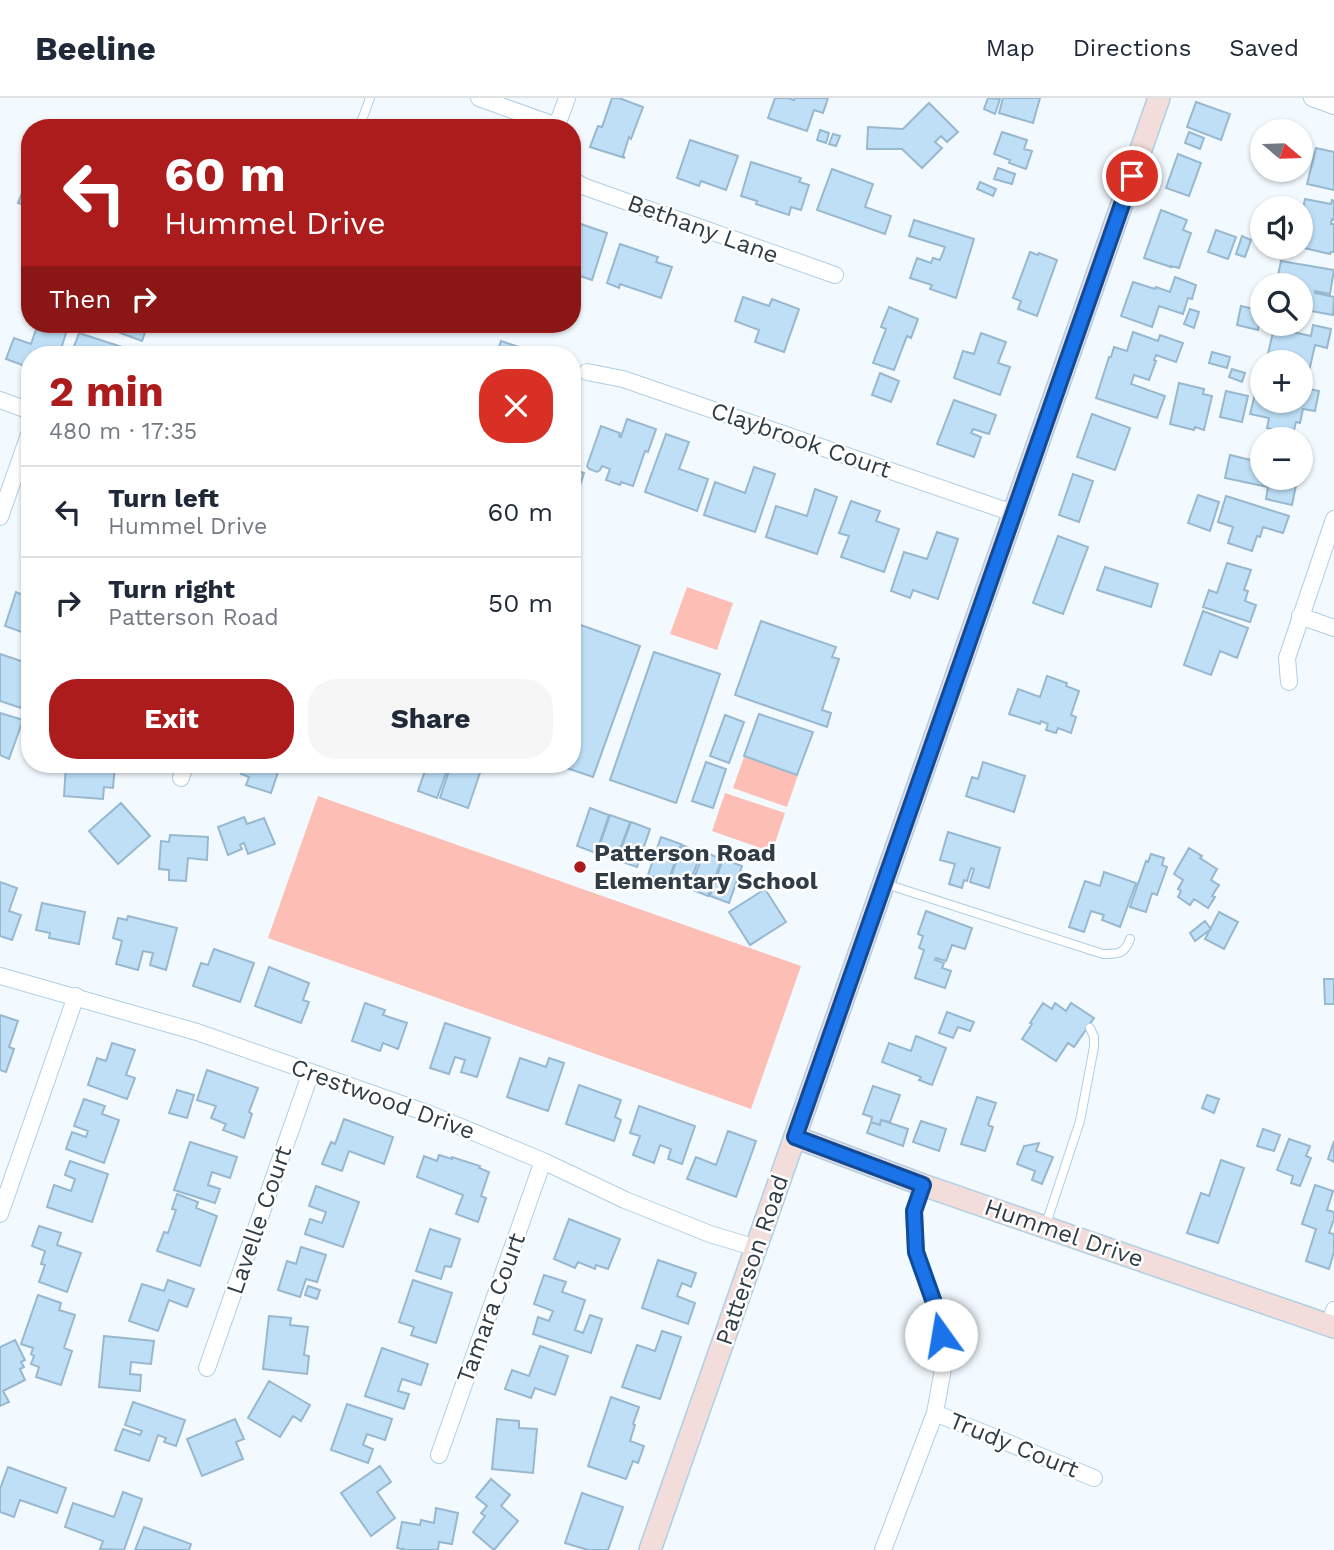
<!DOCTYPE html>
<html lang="en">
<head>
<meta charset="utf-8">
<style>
	:root { --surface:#fff; --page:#f6f6f7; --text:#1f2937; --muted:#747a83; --line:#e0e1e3; --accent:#ad1c1c }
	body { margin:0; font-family:"Work Sans",sans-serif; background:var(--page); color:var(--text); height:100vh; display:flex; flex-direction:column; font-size:26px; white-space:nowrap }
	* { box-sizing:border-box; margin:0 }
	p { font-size:23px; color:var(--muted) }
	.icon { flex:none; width:38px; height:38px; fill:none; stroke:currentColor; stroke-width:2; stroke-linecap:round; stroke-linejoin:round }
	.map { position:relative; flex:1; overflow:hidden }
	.details { position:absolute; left:21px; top:248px; width:560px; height:427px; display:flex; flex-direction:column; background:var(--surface); border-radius:28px; box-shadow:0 2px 5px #0004 }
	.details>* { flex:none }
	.guide { position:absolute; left:21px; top:21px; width:560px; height:214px; border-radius:28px; box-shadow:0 2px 5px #0004; background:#ad1c1c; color:#fff; overflow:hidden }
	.needle { width:46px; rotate:109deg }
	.fabs { position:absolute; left:1250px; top:21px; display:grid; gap:14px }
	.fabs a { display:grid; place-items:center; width:63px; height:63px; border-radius:50%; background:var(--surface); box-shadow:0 2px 5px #0004; font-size:35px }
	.pin { position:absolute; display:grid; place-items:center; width:60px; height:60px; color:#fff; margin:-30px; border:4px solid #fff; border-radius:50%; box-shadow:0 2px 7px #0007 }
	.me { position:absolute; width:77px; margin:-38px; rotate:347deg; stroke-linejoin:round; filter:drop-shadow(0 0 5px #0008) }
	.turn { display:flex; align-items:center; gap:24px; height:147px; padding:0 28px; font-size:32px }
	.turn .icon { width:91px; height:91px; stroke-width:2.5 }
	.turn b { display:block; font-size:49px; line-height:60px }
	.then { display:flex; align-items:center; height:66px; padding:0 28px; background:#0003; gap:14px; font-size:26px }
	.round { display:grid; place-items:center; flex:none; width:74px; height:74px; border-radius:28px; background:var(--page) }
	.overview { display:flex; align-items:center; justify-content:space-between; height:119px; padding:0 28px }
	h1 { font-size:42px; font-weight:700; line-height:52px; color:var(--accent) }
	.cta { display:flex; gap:14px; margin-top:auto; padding:14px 28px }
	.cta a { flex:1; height:80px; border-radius:28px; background:var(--accent); color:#fff; font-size:28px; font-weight:700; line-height:80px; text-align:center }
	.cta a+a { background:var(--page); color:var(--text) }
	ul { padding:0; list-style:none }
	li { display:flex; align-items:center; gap:21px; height:91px; padding:0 28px; border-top:2px solid var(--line) }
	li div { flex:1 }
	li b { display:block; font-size:26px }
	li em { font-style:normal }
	header { display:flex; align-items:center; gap:42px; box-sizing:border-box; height:98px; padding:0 35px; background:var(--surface); border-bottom:2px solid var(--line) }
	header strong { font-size:33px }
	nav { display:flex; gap:38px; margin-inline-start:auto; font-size:24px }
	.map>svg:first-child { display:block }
	.green { fill:#fcbeb5 }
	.building { fill:#bedff6; stroke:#97b8ce; stroke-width:2 }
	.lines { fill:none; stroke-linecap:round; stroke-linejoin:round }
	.lane-casing { stroke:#aecfe6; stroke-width:10 }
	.street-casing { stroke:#aecfe6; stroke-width:18 }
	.secondary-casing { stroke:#aecfe6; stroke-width:24 }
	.lane { stroke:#fff; stroke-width:8 }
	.street { stroke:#fff; stroke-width:16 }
	.secondary { stroke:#f2ddda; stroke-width:21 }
	.route-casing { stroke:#114b97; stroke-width:18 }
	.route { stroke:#1a73e8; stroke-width:12 }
	.poi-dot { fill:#ad1c1c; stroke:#fff; stroke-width:2.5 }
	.labels { text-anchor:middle; stroke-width:5; stroke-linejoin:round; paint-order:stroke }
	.street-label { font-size:24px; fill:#303d47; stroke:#fff }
	.poi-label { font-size:24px; font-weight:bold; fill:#303d47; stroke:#fff; text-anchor:start }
</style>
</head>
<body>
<header>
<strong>Beeline</strong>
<nav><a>Map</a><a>Directions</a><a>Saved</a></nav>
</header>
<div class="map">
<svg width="1334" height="1452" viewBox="0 0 1334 1452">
	<rect width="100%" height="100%" fill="#f3faff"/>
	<path class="green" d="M687,489L733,505L717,552L670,536Z
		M744,659L798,677L787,709L733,690Z
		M725,695L785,715L772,754L712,733Z
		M318,698L801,868L751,1011L268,840Z"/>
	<path class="building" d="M612,0H619L643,9L631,41L629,39L623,58L625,60L590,49L598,28L602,29Z
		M775,0H788L794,2L795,0H828L823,15L814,12L807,33L768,20Z
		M988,0L1000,1L995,16L984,11Z
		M1003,0H1040L1033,25L999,15Z
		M1196,4L1230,16L1221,42L1187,29Z
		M929,5L958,34L947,44L941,38L935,44L942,50L922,70L902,51H867L868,29L903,31Z
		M432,24L447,30H430Z
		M820,32L829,35L826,45L817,42Z
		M1002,34L1027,42L1024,51L1032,53L1026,71L1009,65L1010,62L994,56Z
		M1189,34L1204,40L1200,51L1185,45Z
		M833,36L840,38L836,48L829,46Z
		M690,42L738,58L726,92L701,83L699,88L677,80Z
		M1316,50L1334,54V92L1307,86Z
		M1178,56L1201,65L1189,98L1166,90Z
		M751,64L801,80L799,84L809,87L801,112L791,109L789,117L756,106L757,103L741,98Z
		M998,70L1015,76L1012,86L994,81Z
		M832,71L873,86L865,109L891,118L885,136L817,112Z
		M980,84L996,91L993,98L977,91Z
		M26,85L30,86V109L18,105Z
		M1305,101L1331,106L1332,102L1334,103V122L1332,121L1331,126H1334V154H1331L1330,156L1304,150L1309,129L1300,127Z
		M1161,112L1187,122L1183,132L1191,135L1179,170L1171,168V169L1144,160Z
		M914,122L974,141L956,200L930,191L932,187L910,180L917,160L931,165L933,160L940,162L945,149L909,138Z
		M578,125L607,135L592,182L574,176L572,181V131L576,132Z
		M1216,132L1236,139L1228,161L1208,154Z
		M1242,138L1251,142L1245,159L1236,156Z
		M620,146L658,159L656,164L672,169L661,200L620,186L619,190L607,185Z
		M1030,154L1038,157L1039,155L1057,162L1037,218L1018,211L1021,203L1013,200Z
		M1281,163L1334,172L1330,196L1315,193V195L1334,199L1333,217L1300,211V187H1276Z
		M1175,179L1196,187L1192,201L1188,200L1183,216L1159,208L1152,229L1121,218L1133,184L1155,191L1156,189L1170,194Z
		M743,199L769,208L772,201L799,211L784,254L755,244L759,232L735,223Z
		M1241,208L1262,213L1258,232L1237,227Z
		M889,209L918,221L911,240L907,238L894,272L873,265L886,231L881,229Z
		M1190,211L1199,214L1194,230L1184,226Z
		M38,226H58L68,229L59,257H30V270L6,261L14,240L31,246Z
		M123,226H148L142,243L120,235Z
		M1313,227L1331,231L1327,250L1315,247L1308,278L1300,277V264H1266L1274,230L1311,238Z
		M1133,234L1158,243L1160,237L1183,245L1176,264L1156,257L1154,262L1156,263L1149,282L1134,277L1131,286L1165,298L1157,320L1096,300L1109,259H1111L1114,249L1127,253Z
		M79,235L128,251L126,257H71Z
		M981,235L1006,244L998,265L1010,269L1000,297L954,280L963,253L974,256Z
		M501,243L528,252L526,257H496Z
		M1212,254L1230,259L1227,270L1209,265Z
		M1232,271L1245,275L1242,284L1229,279Z
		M880,275L899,283L891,304L872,297Z
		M1179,285L1204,291L1203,296L1212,298L1204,332L1195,329L1194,332L1170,326Z
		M1300,289L1319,293L1315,313L1303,311L1300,325L1296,324L1293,336L1267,330L1269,320L1250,316L1256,292L1262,294V303H1300Z
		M1226,293L1248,298L1242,324L1220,319Z
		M954,302L996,317L989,336L973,331L971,335L981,339L974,359L937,346Z
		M1092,316L1130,330L1115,372L1077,359Z
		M627,321L656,331L648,354L645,353L633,388L621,384L620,387L606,382L610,371L602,368L600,372L597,374L589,371L587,368L601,328L620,335L619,338L621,339Z
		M666,336L689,344L679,371L708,381L697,413L645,394Z
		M1262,352V380H1285L1284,384L1296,387L1292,407L1266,401L1268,389L1225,380L1230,357L1259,364Z
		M754,369L775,376L755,434L704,417L715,384L745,395Z
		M574,372L584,375L580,388L572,385Z
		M1073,376L1093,383L1079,424L1059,417Z
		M815,391L837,399L817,456L766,439L776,408L807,418Z
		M1198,397L1219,404L1210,433L1188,425Z
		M1226,398L1289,418L1283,435L1263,429L1260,439L1257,438L1252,453L1228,445L1233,429L1218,424Z
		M851,403L880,413L876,423L899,431L884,474L841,459L849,438L839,435Z
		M937,434L958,441L938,501L913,492L910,500L891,493L904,454L927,461Z
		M1058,438L1088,449L1063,516L1033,505Z
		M1227,465L1251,472L1244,492L1248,493L1245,503L1256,507L1250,524L1203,509L1209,492L1217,495Z
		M1105,469L1158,486L1151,509L1097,492Z
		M28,484H30V526L27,536L5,528L16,494L23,497Z
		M1203,513L1248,530L1237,560L1220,553L1211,577L1184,567Z
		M761,523L836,549L832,559L839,561L822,612L831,615L827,629L735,597Z
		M575,525L640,548L593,679L558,667H572V532Z
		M654,554L720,576L676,705L610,682Z
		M0,556L30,566V579L26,592H27L21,610L0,603Z
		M1047,578L1067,585L1066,588L1079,593L1071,617L1076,619L1071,635L1058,630L1056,635L1046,632L1048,626L1041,623L1040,626L1009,616L1018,591L1040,599Z
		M0,615L23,622L9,661L0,657Z
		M759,616L813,634L797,677L744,658Z
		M725,617L744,624L729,665L710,658Z
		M706,664L726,671L713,710L692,703Z
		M983,664L1025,678L1014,714L966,698L972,679L978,681Z
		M66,667H115L113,690L104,689L103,701L64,698Z
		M244,667L280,668L271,695L246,687L249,679L241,676Z
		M427,667H449L437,700L418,693Z
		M451,667H465L481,672L468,710L440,700Z
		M121,705L150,738L118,766L89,733Z
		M590,710L609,717L596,755L577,748Z
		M610,717L630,724L616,762L597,755Z
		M244,719L247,726L264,720L275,746L248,756L244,745L240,747L242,751L228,757L218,729Z
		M631,724L650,731L637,769L617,762Z
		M948,734L1000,750L989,790L970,784L974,771L971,770L967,783L964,782L962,790L949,786L955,766L940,762Z
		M170,737L208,739L207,762L188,760L186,783L169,782V772L159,771L161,743L169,744Z
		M661,739L681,746L668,784L648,777Z
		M682,747L701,754L688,791L669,784Z
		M1189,750L1202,758L1200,760L1217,771L1211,782L1219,787L1212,798L1215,799L1208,810L1194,801L1190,807L1178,799L1181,793L1178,791L1183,782L1174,776Z
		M704,754L722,761L708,798L690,791Z
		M1151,756L1164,760L1162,767L1167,769L1157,797L1152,795L1146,814L1130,809L1146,763L1148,764Z
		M723,761L742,768L729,805L710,798Z
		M1104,774L1136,785L1120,829L1102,822L1104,817L1091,813L1084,834L1069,829L1085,783L1100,788Z
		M0,784L17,790L9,813L21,817L12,842L0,838Z
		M765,791L786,824L750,847L729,814Z
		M42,805L85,814L79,846L49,840L50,835L36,832Z
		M926,813L972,830L965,851L952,847L946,863L936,860L935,862L944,865L942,870L951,873L945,890L915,880L924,852L919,850L923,838L918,836Z
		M1219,814L1238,824L1224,851L1205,841Z
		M128,818L177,830L166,872L150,867L153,855L143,853L138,872L116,866L122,843L113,840L118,820L127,822Z
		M1205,823L1211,831L1195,843L1190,835Z
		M214,851L254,865L240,904L193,888L201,865L208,867Z
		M269,869L309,885L303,902L309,904L301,925L255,908Z
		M1324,881H1334V906H1325Z
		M365,905L385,912L383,917L407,925L398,951L383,945L380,953L352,943Z
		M1043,905L1052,911L1055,905L1066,913L1071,905L1094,920L1074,949L1068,945L1056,963L1022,941L1032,926L1030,925Z
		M947,914L974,924L970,933L958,929L953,940L939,935Z
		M0,917L18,923L9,949L14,951L6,974L0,972Z
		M445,925L490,940L477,979L461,974L465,962L455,959L449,976L430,970Z
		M916,938L946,950L932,987L919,982L921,979L882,964L889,945L911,953Z
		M112,945L135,952L126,977L135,980L127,1001L88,987L97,960L106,963Z
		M520,960L546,969L549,960L564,965L548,1013L507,999Z
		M207,972L258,990L249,1014L252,1016L244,1040L223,1032L226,1026L211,1020L216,1008L197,1002Z
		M579,987L621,1002L615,1019L621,1022L614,1043L566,1026Z
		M873,988L900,997L890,1024L881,1022L880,1027L871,1024L872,1019L863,1016Z
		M177,992L194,997L187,1020L169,1015Z
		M1207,997L1219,1001L1214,1015L1202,1010Z
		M977,999L996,1005L988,1027L993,1029L985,1053L961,1046Z
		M84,1001L105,1008L102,1016L119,1022L104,1065L66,1051L72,1034L86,1039L88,1033L74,1028Z
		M639,1008L695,1028L682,1066L668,1061L671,1051L660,1047L654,1065L633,1057L640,1038L630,1035Z
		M344,1021L393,1039L384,1066L349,1053L342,1073L322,1066L331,1044L335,1046Z
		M881,1022L908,1031L903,1048L867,1035L871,1024L880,1027Z
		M921,1023L946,1031L939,1053L913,1044Z
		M1263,1031L1280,1037L1274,1053L1257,1048Z
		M728,1033L756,1043L736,1099L687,1081L696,1059L716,1067Z
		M1289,1041L1310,1048L1306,1058L1311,1060L1300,1088L1291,1085L1293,1078L1277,1072Z
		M1334,1043V1064L1328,1061Z
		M190,1044L237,1059L230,1080L212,1074L208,1087L220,1091L215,1105L174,1092Z
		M1039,1045L1036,1053L1053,1059L1042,1086L1032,1082L1035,1073L1017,1066L1024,1048Z
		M439,1057L452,1061V1059L480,1068L479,1070L489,1074L481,1098L486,1100L478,1124L456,1116L463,1097L417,1079L424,1058L437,1063Z
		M1221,1062L1244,1070L1218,1145L1187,1135L1201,1095L1209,1098Z
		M70,1063L108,1076L92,1124L47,1109L54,1087L71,1093L75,1081L65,1077Z
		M1315,1087L1333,1093L1327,1112L1334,1114V1121L1329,1135L1334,1136V1154L1329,1171L1306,1163L1316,1131L1302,1126Z
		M316,1088L359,1104L343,1149L305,1136L310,1121L322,1125L326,1114L309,1108Z
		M177,1096L198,1104L196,1110L217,1118L200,1168L157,1153L164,1134L168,1135L176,1112L172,1111Z
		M569,1121L620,1141L608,1171L596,1167L595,1171L578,1164L575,1170L554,1161Z
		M39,1128L61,1135L57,1147L81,1155L67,1194L39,1184L45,1167L41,1166L45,1153L32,1148Z
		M430,1131L460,1141L451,1169L445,1168L441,1181L416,1173Z
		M301,1149L326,1157L317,1184L306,1181L300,1199L278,1192L287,1163L296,1166Z
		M658,1162L696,1175L691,1189L682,1185L677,1198L695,1205L688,1226L642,1210Z
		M544,1177L566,1184L562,1194L585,1202L575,1232L583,1235L590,1217L602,1221L591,1255L533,1236L538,1219L549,1223L553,1213L534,1206Z
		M168,1182L194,1191L187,1209L169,1202L158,1233L129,1223L142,1186L164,1193Z
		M413,1182L452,1195L436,1245L411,1237L414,1229L399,1224Z
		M308,1188L320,1192L317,1201L305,1197Z
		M38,1197L61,1205L59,1212L75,1217L64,1250L72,1253L61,1287L36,1279L39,1269L31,1266L34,1258L31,1256L33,1250L21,1246Z
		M269,1218L291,1220L290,1227L308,1229L304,1257L309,1258L307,1276L263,1271Z
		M662,1233L681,1239L660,1301L622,1289L637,1247L655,1253Z
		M104,1238L154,1243L151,1266L131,1264L130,1276L141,1277L140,1293L99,1289Z
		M15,1242L25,1262L21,1264L24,1269L20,1271L25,1282L3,1293L9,1304L0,1308V1249Z
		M540,1248L568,1258L555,1297L535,1290L531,1300L505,1291L512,1272L529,1278Z
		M382,1250L428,1266L421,1287L402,1281L398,1293L409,1296L404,1311L365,1298Z
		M269,1283L310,1307L301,1323L293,1318L280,1339L248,1320Z
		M611,1299L639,1309L633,1326L635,1327L630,1343L644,1348L638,1365L633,1363L626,1381L588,1368Z
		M133,1304L185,1322L176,1348L164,1344L166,1340L158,1337L149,1363L115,1352L123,1331L140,1337L142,1333L125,1327Z
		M347,1306L392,1321L385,1342L367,1336L363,1347L373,1351L368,1365L331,1352Z
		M235,1321L244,1341L236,1344L243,1361L202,1378L187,1341Z
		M497,1321L519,1323V1330L537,1331L533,1375L492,1371Z
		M380,1368L391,1384L377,1394L395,1420L371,1438L341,1395Z
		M8,1369L66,1390L57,1415L20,1402L14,1419L0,1414V1391Z
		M491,1381L510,1397L501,1408L518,1423L494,1452L473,1434L485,1418L481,1415L487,1408L476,1399Z
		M123,1394L142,1401L124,1452L100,1451L103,1443L65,1429L73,1405L114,1419Z
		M582,1395L623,1409L608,1452H588L565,1445Z
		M436,1410L458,1415L452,1446L439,1444L438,1452H407L397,1450L402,1424L420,1427L421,1422L434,1425Z
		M144,1429L191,1446L189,1452H135Z"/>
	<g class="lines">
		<g class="lane-casing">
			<path id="lane" d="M359,30L370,0
				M886,786L1103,856C1118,856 1125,856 1130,841
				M1045,1129L1080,1023L1094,949V939L1090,930"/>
		</g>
		<g class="street-casing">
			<path id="street" d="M479,0L557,28
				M1312,0L1334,8
				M556,30L567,0
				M572,82L585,89L835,177
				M587,274L623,281L1013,415
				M0,302L30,313
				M0,419L30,334
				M1300,518L1334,530
				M1289,584L1287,560L1334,421
				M181,680L185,667
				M0,878L197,934L427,1015L543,1063L625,1102L710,1136L756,1150
				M0,1116L76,898
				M1329,1227L1334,1212
				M207,1270L311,974
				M935,1315L1094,1380
				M439,1357L543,1063
				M883,1452L935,1315L945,1260L937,1213L916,1154L914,1113L923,1087"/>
		</g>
		<g class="secondary-casing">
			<path id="secondary" d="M795,1039L923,1087L1334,1229
				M650,1452L1159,0"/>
		</g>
		<use href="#lane" class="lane"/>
		<use href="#street" class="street"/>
		<use href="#secondary" class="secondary"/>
	</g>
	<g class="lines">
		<g class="route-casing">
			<path id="route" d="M941,1237L937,1213L916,1154L914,1113L923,1087L795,1039L1132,78"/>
		</g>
		<use href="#route" class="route"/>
	</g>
	<circle class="poi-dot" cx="580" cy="769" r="7"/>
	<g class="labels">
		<g class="street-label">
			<text transform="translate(703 131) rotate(20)" y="8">Bethany Lane</text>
			<text transform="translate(801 342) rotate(19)" y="8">Claybrook Court</text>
			<text transform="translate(383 1001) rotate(20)" y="8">Crestwood Drive</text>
			<text transform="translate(259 1122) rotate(-71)" y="8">Lavelle Court</text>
			<text transform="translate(1064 1135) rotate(19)" y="8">Hummel Drive</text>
			<text transform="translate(752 1162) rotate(-71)" y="8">Patterson Road</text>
			<text transform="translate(491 1210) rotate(-70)" y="8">Tamara Court</text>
			<text transform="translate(1014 1347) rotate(22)" y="8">Trudy Court</text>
		</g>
		<g class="poi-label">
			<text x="594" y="763">Patterson Road<tspan x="594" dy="28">Elementary School</tspan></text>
		</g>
	</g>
</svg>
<div class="fabs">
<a><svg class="needle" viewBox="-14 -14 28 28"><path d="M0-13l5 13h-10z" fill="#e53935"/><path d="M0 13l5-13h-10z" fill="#747a83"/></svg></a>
<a><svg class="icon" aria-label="sound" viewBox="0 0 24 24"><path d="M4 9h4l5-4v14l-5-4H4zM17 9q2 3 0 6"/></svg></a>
<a><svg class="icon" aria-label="search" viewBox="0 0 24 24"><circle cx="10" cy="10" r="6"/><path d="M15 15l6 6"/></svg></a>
<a>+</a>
<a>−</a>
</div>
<div class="pin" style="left:1132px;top:78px;background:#d93025"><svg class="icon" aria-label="arrive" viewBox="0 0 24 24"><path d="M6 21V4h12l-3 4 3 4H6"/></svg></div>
<svg class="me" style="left:941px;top:1237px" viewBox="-20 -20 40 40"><circle r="19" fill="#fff"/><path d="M0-13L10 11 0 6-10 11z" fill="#1a73e8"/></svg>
<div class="guide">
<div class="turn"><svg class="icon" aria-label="left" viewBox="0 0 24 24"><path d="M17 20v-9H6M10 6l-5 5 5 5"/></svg><div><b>60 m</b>Hummel Drive</div></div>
<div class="then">Then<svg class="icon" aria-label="right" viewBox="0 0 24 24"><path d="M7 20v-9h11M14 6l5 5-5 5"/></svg></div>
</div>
<section class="details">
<div class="overview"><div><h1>2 min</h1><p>480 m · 17:35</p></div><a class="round" style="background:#d93025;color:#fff"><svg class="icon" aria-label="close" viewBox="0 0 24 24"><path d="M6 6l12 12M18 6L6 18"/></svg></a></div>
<ul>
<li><svg class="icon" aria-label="left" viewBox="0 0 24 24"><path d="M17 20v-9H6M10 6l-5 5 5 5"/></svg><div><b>Turn left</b><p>Hummel Drive</p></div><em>60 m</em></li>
<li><svg class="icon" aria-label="right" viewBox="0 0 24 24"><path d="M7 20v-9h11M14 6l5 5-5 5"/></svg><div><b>Turn right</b><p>Patterson Road</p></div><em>50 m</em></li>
</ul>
<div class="cta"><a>Exit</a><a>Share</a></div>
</section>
</div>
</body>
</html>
